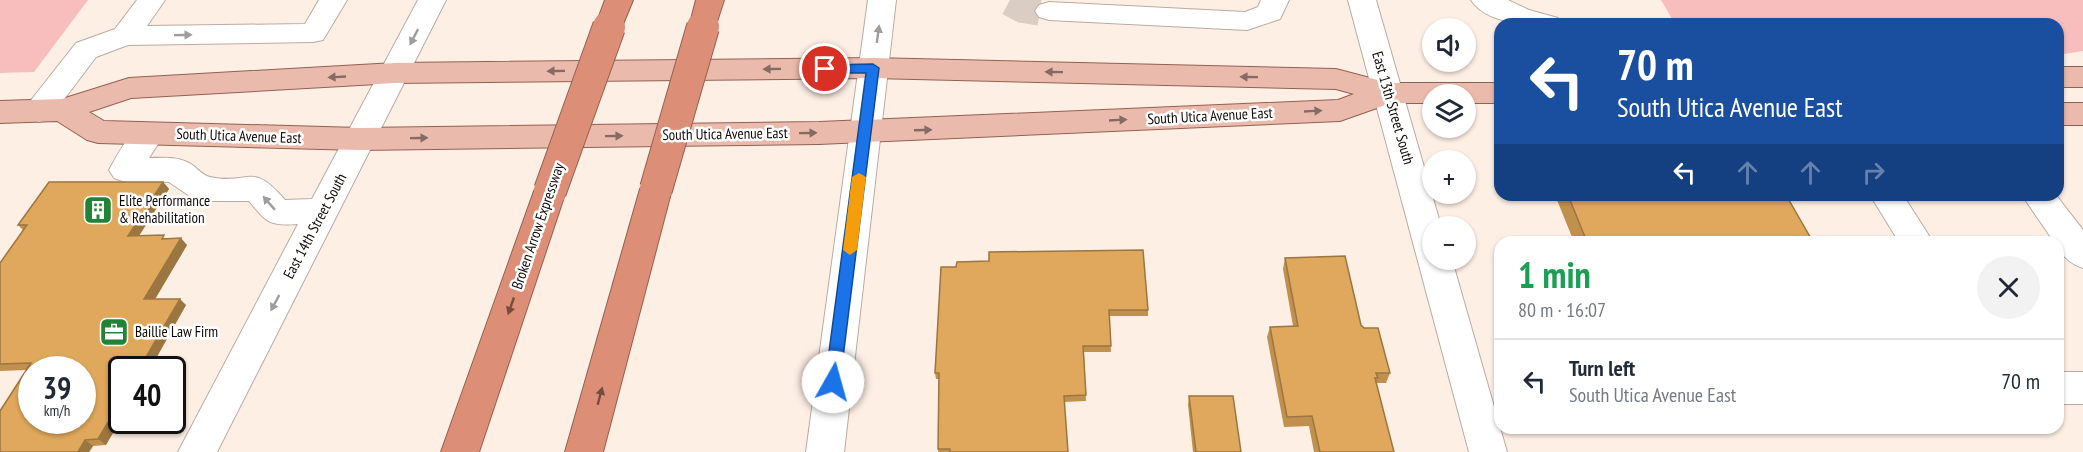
<!DOCTYPE html>
<html lang="en">
<head>
<meta charset="utf-8">
<style>
	:root { --surface:#fff; --page:#f2f2f3; --text:#1f2937; --muted:#747a83; --line:#e0e1e3 }
	body { margin:0; font-family:"PT Sans Narrow",sans-serif; background:var(--page); color:var(--text); height:100vh; display:flex; flex-direction:column; font-size:22px; white-space:nowrap }
	* { box-sizing:border-box; margin:0 }
	p { font-size:20px; color:var(--muted) }
	.icon { flex:none; width:33px; height:33px; fill:none; stroke:currentColor; stroke-width:2; stroke-linecap:round; stroke-linejoin:round }
	.map { position:relative; flex:1; overflow:hidden }
	.drawer { position:absolute; left:1494px; top:236px; width:570px; height:198px; display:flex; flex-direction:column; background:var(--surface); border-radius:18px; box-shadow:0 2px 4px #0004 }
	.drawer>* { flex:none }
	.banner { position:absolute; left:1494px; top:18px; width:570px; height:183px; border-radius:18px; box-shadow:0 2px 4px #0004; background:#1a4fa0; color:#fff; overflow:hidden }
	.tools { position:absolute; left:1422px; top:18px; display:grid; gap:12px }
	.tools a { display:grid; place-items:center; width:54px; height:54px; border-radius:50%; background:var(--surface); box-shadow:0 2px 4px #0004; font-size:30px }
	.speed { position:absolute; left:18px; top:356px; display:flex; gap:12px; font-size:30px; font-weight:700; text-align:center }
	.speed>* { display:grid; place-content:center; width:78px; height:78px; border-radius:50%; background:var(--surface); box-shadow:0 2px 4px #0004; line-height:1 }
	.speed small { font-size:15px; font-weight:400 }
	.speed .limit { border:3px solid #111; border-radius:9px; background:#fff; color:#111 }
	.pin { position:absolute; display:grid; place-items:center; width:51px; height:51px; color:#fff; margin:-26px; border:3px solid #fff; border-radius:50%; box-shadow:0 2px 6px #0007 }
	.me { position:absolute; width:66px; margin:-33px; rotate:7deg; stroke-linejoin:round; filter:drop-shadow(0 0 4px #0008) }
	.turn { display:flex; align-items:center; gap:21px; height:126px; padding:0 24px; font-size:27px }
	.turn .icon { width:78px; height:78px; stroke-width:2.5 }
	.turn b { display:block; font-size:42px; line-height:51px }
	.lanes { display:flex; align-items:center; height:57px; padding:0 24px; background:#0003; justify-content:center; gap:30px; direction:ltr }
	.lanes .off { opacity:.35 }
	.round { display:grid; place-items:center; flex:none; width:63px; height:63px; border-radius:32px; background:var(--page) }
	.summary { display:flex; align-items:center; justify-content:space-between; height:102px; padding:0 24px }
	h1 { font-size:36px; font-weight:800; line-height:45px; color:#1e9e55 }
	ul { padding:0; list-style:none }
	li { display:flex; align-items:center; gap:18px; height:84px; padding:0 24px; border-top:2px solid var(--line) }
	li div { flex:1 }
	li b { display:block; font-size:22px }
	li em { font-style:normal }
	.map>svg:first-child { display:block }
	.green { fill:#f8bebd }
	.lines { fill:none; stroke-linecap:round; stroke-linejoin:round }
	.minor-tunnel { stroke:#dacdc4; stroke-width:32; stroke-dasharray:32 16; stroke-linecap:butt }
	.minor-casing { stroke:#baaba2; stroke-width:2 }
	.major-casing { stroke:#946050; stroke-width:2 }
	.highway-casing { stroke:#946050; stroke-width:2 }
	.minor { fill:#fff; fill-rule:evenodd }
	.major { fill:#eabbad; fill-rule:evenodd }
	.highway { fill:#dc8e77; fill-rule:evenodd }
	.highway-bridge-casing { stroke:#946050; stroke-width:34; stroke-linecap:butt }
	.highway-bridge { stroke:#dc8e77; stroke-width:32 }
	.wall { fill:#c0904f }
	.shaded-wall { fill:#9c7640 }
	.building { fill:#dfa85c; stroke:#9c7640; stroke-width:1.5; fill-rule:evenodd }
	.oneway { fill:#9f9d9c }
	.oneway2 { fill:#876b62 }
	.oneway3 { fill:#764c3f }
	.route { fill:#1a73e8; stroke:#114b97; stroke-width:1.5 }
	.slow { fill:#f59e0b }
	.labels { text-anchor:middle; stroke-width:5; stroke-linejoin:round; paint-order:stroke }
	.street-label { font-size:15px; fill:#0f0a07; stroke:#fff }
	.poi-label { font-size:15px; fill:#0f0a07; stroke:#fff; text-anchor:start }
</style>
</head>
<body>
<div class="map">
<svg width="2083" height="452" viewBox="0 0 2083 452">
	<rect width="100%" height="100%" fill="#feefe5"/>
	<path class="green" d="M0,0H88L34,72L0,73Z
		M1661,0H2083V51L2058,55V24H1675Z"/>
	<g class="lines">
		<path class="minor-tunnel" d="M1010,0L1023,7L1049,11"/>
		<g class="minor-casing">
			<path id="minor" d="M137,0H165L147,26L305,24L319,0H347L323,40L313,42L128,45L96,57L50,118L39,122L28,118L24,111L28,104L76,43L115,29Z
				M418,0H446L217,452H178L298,224C269,226 267,223 249,201H202L191,197L169,182H125L114,178L109,170C121,149 135,117 161,125L165,133L149,158C161,158 175,156 187,162C195,165 201,175 210,177C250,186 251,160 285,200L312,199Z
				M868,0H896L844,452H806Z
				M1261,0H1289L1280,19L1247,30L1049,20L1039,17L1035,11L1039,5L1049,2L1245,12L1258,7Z
				M1348,0H1376L1441,226H1432V260H1452L1507,452H1469Z
				M1471,0H1508L1529,10L1558,18L1562,24C1534,24 1489,27 1471,0Z
				M1870,195H1903L1933,242H1899Z
				M2022,195H2056L2083,230V268C2071,264 2059,255 2058,242H2054Z
				M2058,372H2083V404H2058Z"/>
		</g>
		<g class="major-casing">
			<path id="major" d="M873,58L1336,69L1389,83H1500V103H1466V94H1432V103H1391L1340,121L819,144L360,150L98,143L87,140L57,121L0,123V101L62,99L129,78L395,63ZM873,78L1336,89L1354,94L1338,100L819,122L360,128L104,121L89,112L131,98L395,83Z
				M2058,67H2083V87H2058Z
				M2058,103H2083V125H2058Z"/>
		</g>
		<g class="highway-casing">
			<path id="highway" d="M605,0H633L619,34L609,36L599,34L595,27Z
				M696,0H724L713,34L703,36L693,34L689,27Z
				M656,177L667,181L672,189L603,452H565L640,189L645,181Z
				M550,179L561,183L566,191L479,452H441L534,191L539,183Z"/>
		</g>
		<use href="#minor" class="minor"/>
		<use href="#major" class="major"/>
		<use href="#highway" class="highway"/>
		<g class="highway-bridge-casing">
			<path id="highway-bridge" d="M656,189L703,27
				M550,191L609,27"/>
		</g>
		<use href="#highway-bridge" class="highway-bridge"/>
	</g>
	<path class="wall" d="M163,182L169,189L139,236L167,239L187,245L155,299L186,305L150,369H122L106,445L93,446L89,452L27,370L0,371V263L23,230L18,225Z
		M1555,195H1786L1813,242H1574Z
		M1285,258L1361,325L1390,373L1386,383H1376L1394,452H1314L1309,426L1284,427L1267,337L1270,327L1293,326L1283,269Z
		M941,267L1148,310V316H1109L1111,352H1084L1086,401L1064,402L1068,452H938L939,379H936L935,373Z
		M1189,396L1241,452H1193L1188,405Z"/>
	<path class="shaded-wall" d="M163,182L169,189L134,243L128,236Z
		M181,238L187,245L151,306L144,299Z
		M180,299L186,305L150,369H139Z
		M122,399V418L106,445L98,439Z
		M85,440L93,446L89,452H78Z"/>
	<path class="building" d="M49,182H163L128,236L164,235L162,239L181,238L144,299H180L139,369H122V399L98,439L85,440L78,452H0V411L31,363L0,364V263L27,225H18ZM32,369H82V420H32Z
		M1568,195H1786L1813,242H1587Z
		M1143,250L1148,310H1109L1111,346H1083L1086,395L1064,396L1068,452H950V449H938L939,373H935L941,267H956L957,262L989,261V252Z
		M1345,256L1361,325L1364,328H1378L1390,373H1376L1378,378H1375L1394,452H1320L1312,416L1287,417L1270,327L1298,326L1285,258Z
		M1189,396H1233L1241,452H1196Z"/>
	<defs><path id="oneway-solid" d="M-6-.8H1V-3.2L6.5 0L1 3.2V.8H-6Z" transform="scale(1.5)"/></defs>
	<g class="oneway">
		<use href="#oneway-solid" transform="translate(878 34) rotate(-82)"/>
		<use href="#oneway-solid" transform="translate(183 35) rotate(-1)"/>
		<use href="#oneway-solid" transform="translate(414 37) rotate(117)"/>
		<use href="#oneway-solid" transform="translate(269 203) rotate(-131)"/>
		<use href="#oneway-solid" transform="translate(275 303) rotate(118)"/>
	</g>
	<g class="oneway2">
		<use href="#oneway-solid" transform="translate(772 69) rotate(179)"/>
		<use href="#oneway-solid" transform="translate(556 71) rotate(179)"/>
		<use href="#oneway-solid" transform="translate(1054 72) rotate(-179)"/>
		<use href="#oneway-solid" transform="translate(337 77) rotate(177)"/>
		<use href="#oneway-solid" transform="translate(1249 77) rotate(-179)"/>
		<use href="#oneway-solid" transform="translate(1313 111) rotate(-3)"/>
		<use href="#oneway-solid" transform="translate(1118 120) rotate(-3)"/>
		<use href="#oneway-solid" transform="translate(923 130) rotate(-2)"/>
		<use href="#oneway-solid" transform="translate(808 133) rotate(-1)"/>
		<use href="#oneway-solid" transform="translate(614 136) rotate(-1)"/>
		<use href="#oneway-solid" transform="translate(419 138) rotate(-1)"/>
	</g>
	<g class="oneway3">
		<use href="#oneway-solid" transform="translate(511 306) rotate(109)"/>
		<use href="#oneway-solid" transform="translate(600 396) rotate(-75)"/>
	</g>
	<path class="route" d="M873,64L879,68L840,382L833,389L825,382L866,73H825L819,69L825,65Z"/>
	<path class="slow" d="M859,173L866,177L857,250L850,255L843,250L852,177Z"/>
	<defs>
		<g id="building-square" transform="scale(1.5)"><rect x="-9" y="-9" width="18" height="18" rx="4" fill="#228235" stroke="#fff"/><path d="M-4-6H4V6H1V3H-1V6H-4ZM-2.5-4.3h1.7v1.8h-1.7ZM.8-4.3h1.7v1.8H.8ZM-2.5-1h1.7V.8h-1.7ZM.8-1h1.7V.8H.8Z" fill="#fff"/></g>
		<g id="office-square" transform="scale(1.5)"><rect x="-9" y="-9" width="18" height="18" rx="4" fill="#228235" stroke="#fff"/><path d="M-6-3h4V-5.5h4V-3h4V5H-6ZM-1-4.5V-3h2v-1.5ZM-6 0V1H6V0Z" fill="#fff"/></g>
	</defs>
	<g fill-rule="evenodd">
		<use href="#building-square" x="98" y="210"/>
		<use href="#office-square" x="114" y="332"/>
	</g>
	<g class="labels">
		<g class="street-label">
			<text transform="translate(1393 108) rotate(74)" y="5">East 13th Street South</text>
			<text transform="translate(1210 116) rotate(-3)" y="5">South Utica Avenue East</text>
			<text transform="translate(725 134) rotate(-1)" y="5">South Utica Avenue East</text>
			<text transform="translate(239 136) rotate(2)" y="5">South Utica Avenue East</text>
			<text transform="translate(315 226) rotate(-62)" y="5">East 14th Street South</text>
			<text transform="translate(538 226) rotate(-71)" y="5">Broken Arrow Expressway</text>
		</g>
		<g class="poi-label">
			<text x="119" y="206">Elite Performance<tspan x="119" dy="17">&amp; Rehabilitation</tspan></text>
			<text x="135" y="337">Baillie Law Firm</text>
		</g>
	</g>
</svg>
<div class="tools">
<a><svg class="icon" aria-label="sound" viewBox="0 0 24 24"><path d="M4 9h4l5-4v14l-5-4H4zM17 9q2 3 0 6"/></svg></a>
<a><svg class="icon" aria-label="layers" viewBox="0 0 24 24"><path d="M12 4l9 5-9 5-9-5zM3 14l9 5 9-5"/></svg></a>
<a>+</a>
<a>−</a>
</div>
<div class="speed"><div>39<small>km/h</small></div><div class="limit">40</div></div>
<div class="pin" style="left:825px;top:69px;background:#d93025"><svg class="icon" aria-label="arrive" viewBox="0 0 24 24"><path d="M6 21V4h12l-3 4 3 4H6"/></svg></div>
<svg class="me" style="left:833px;top:382px" viewBox="-20 -20 40 40"><circle r="19" fill="#fff"/><path d="M0-13L10 11 0 6-10 11z" fill="#1a73e8"/></svg>
<div class="banner">
<div class="turn"><svg class="icon" aria-label="left" viewBox="0 0 24 24"><path d="M17 20v-9H6M10 6l-5 5 5 5"/></svg><div><b>70 m</b>South Utica Avenue East</div></div>
<div class="lanes"><svg class="icon" aria-label="left" viewBox="0 0 24 24"><path d="M17 20v-9H6M10 6l-5 5 5 5"/></svg><svg class="icon off" aria-label="ahead" viewBox="0 0 24 24"><path d="M12 20V5M6 11l6-6 6 6"/></svg><svg class="icon off" aria-label="ahead" viewBox="0 0 24 24"><path d="M12 20V5M6 11l6-6 6 6"/></svg><svg class="icon off" aria-label="right" viewBox="0 0 24 24"><path d="M7 20v-9h11M14 6l5 5-5 5"/></svg></div>
</div>
<section class="drawer">
<div class="summary"><div><h1>1 min</h1><p>80 m · 16:07</p></div><a class="round"><svg class="icon" aria-label="close" viewBox="0 0 24 24"><path d="M6 6l12 12M18 6L6 18"/></svg></a></div>
<ul>
<li><svg class="icon" aria-label="left" viewBox="0 0 24 24"><path d="M17 20v-9H6M10 6l-5 5 5 5"/></svg><div><b>Turn left</b><p>South Utica Avenue East</p></div><em>70 m</em></li>
</ul>
</section>
</div>
</body>
</html>
